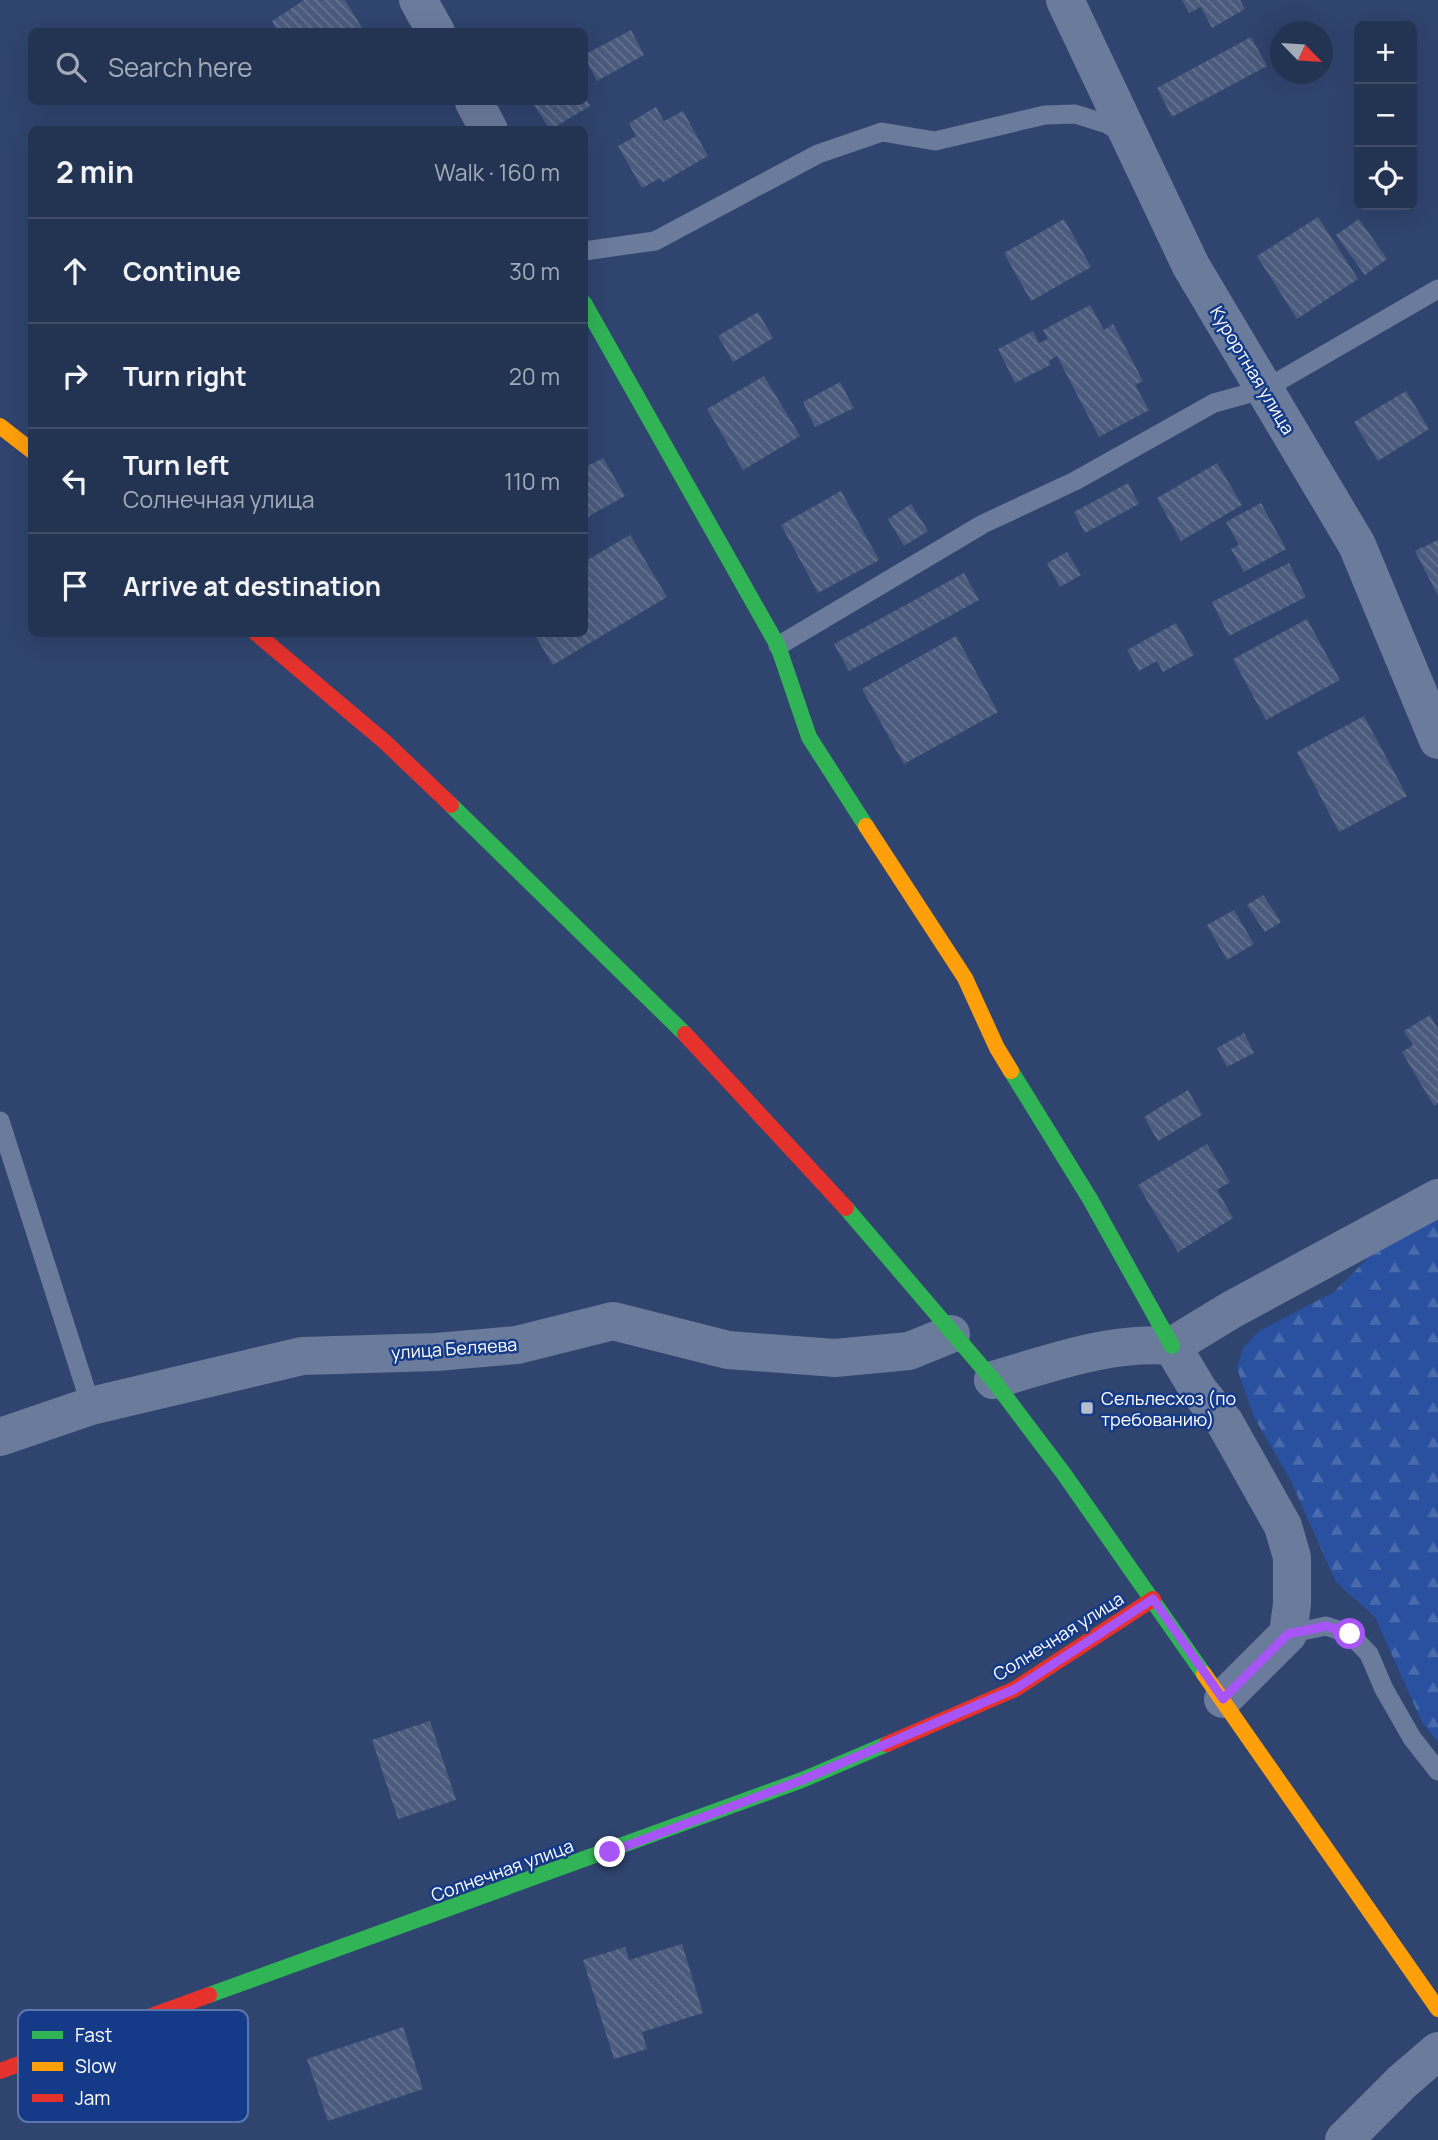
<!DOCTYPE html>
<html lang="en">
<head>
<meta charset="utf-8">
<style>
  body { margin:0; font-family:Manrope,sans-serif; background:#2b3b59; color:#f1f3f6 }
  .controls { position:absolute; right:21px; top:21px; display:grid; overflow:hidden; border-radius:10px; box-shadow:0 7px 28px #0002 }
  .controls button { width:63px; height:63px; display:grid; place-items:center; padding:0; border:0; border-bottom:2px solid #404e69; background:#233352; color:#f1f3f6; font:35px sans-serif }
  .compass { position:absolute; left:1270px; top:21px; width:63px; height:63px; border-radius:50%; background:#233352; box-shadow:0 7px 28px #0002; rotate:115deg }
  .stop { position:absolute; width:21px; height:21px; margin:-16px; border:5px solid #a855f7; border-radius:50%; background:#fff }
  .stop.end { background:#a855f7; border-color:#fff; box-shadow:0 2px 7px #0008 }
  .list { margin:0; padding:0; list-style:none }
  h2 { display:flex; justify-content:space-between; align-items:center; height:91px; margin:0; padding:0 28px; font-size:30px }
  h2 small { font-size:23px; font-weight:400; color:#a3aab8 }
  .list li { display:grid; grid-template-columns:46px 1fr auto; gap:21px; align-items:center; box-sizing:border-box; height:105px; padding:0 28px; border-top:2px solid #404e69 }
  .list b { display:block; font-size:26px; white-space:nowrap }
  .list p { margin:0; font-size:23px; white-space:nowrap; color:#a3aab8 }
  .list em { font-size:23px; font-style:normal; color:#a3aab8 }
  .icon { flex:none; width:38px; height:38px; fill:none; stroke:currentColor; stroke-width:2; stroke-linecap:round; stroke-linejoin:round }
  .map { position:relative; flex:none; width:1438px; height:2140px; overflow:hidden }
  .search { position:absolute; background:#233352; box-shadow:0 7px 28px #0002; left:28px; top:28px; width:560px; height:77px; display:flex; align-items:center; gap:18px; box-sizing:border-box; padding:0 24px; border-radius:10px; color:#a3aab8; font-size:26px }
  .panel { position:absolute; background:#233352; box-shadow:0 7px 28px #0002; left:28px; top:126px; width:560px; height:511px; border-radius:10px }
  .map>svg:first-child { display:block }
  .forest { fill:url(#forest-firs) }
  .building { fill:url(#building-back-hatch) }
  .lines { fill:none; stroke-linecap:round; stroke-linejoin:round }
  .lane { stroke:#6b7b9c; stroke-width:19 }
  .street { stroke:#6b7b9c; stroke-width:38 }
  .fast { stroke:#30b455; stroke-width:16 }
  .slow { stroke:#ff9f0a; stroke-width:16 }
  .jam { stroke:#e5322d; stroke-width:16 }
  .route { stroke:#a855f7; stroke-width:9 }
  .poi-dot { fill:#b6becc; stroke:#153b88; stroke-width:2.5 }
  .labels { text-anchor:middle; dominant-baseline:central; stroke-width:5; stroke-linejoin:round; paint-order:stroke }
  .street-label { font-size:18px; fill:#fff; stroke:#153b88 }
  .poi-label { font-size:18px; fill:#fff; stroke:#153b88; text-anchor:start }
  .key { fill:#153b88; stroke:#5b76ac; stroke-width:2 }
  .key-label { font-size:19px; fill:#fff }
</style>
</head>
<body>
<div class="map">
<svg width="1438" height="2140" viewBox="0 0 1438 2140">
  <defs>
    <pattern id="forest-firs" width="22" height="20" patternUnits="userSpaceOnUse" patternTransform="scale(1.75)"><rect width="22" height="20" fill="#29519f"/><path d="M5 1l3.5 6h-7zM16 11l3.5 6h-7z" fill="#496bad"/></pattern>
    <pattern id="building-back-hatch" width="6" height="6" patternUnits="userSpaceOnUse" patternTransform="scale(1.75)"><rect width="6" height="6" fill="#4a5b7d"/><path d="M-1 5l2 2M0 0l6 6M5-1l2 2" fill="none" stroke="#657490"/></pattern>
  </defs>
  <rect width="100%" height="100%" fill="#2f446e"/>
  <path class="forest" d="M1438,1219V1742L1422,1722L1375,1617L1336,1582L1291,1481L1254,1417L1237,1368L1243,1348L1259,1331L1334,1292L1383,1243Z"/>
  <path class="building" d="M304,0H345L362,28L357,32H278L272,21Z
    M1182,0H1240L1245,9L1212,28L1201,7L1189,13Z
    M631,30L644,55L597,81L584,55Z
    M1251,37L1267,66L1172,117L1157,88Z
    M584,96L590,106L550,130L532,102H584Z
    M656,107L664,121L683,111L708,156L663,182L660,178L642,188L618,146L636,136L629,123Z
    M1318,217L1358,279L1297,319L1257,256Z
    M1064,219L1091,267L1031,301L1004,253Z
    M1359,219L1387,259L1365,275L1336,235Z
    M1090,305L1104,330L1113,324L1143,381L1135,385L1149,410L1099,437L1057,356L1049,361L1050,365L1015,383L998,349L1033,331L1039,343L1048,339L1043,330Z
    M758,312L773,338L733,362L718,336Z
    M764,376L800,436L743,470L707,409Z
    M840,382L854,408L815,427L803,402Z
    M1406,391L1429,429L1378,461L1354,422Z
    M603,458L625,496L584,519V468Z
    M1217,463L1242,505L1181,541L1157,498Z
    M1128,483L1139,504L1085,533L1074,512Z
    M841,491L879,560L818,593L781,525Z
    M1261,503L1286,549L1244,572L1231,549L1239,545L1226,522Z
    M911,504L928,531L904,546L888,519Z
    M630,535L667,597L553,665L534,634H584V562Z
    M1438,540V596L1415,551Z
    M1067,552L1081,575L1060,587L1047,563Z
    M1289,563L1306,597L1229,636L1212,602Z
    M964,573L979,600L849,671L834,644Z
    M1307,619L1340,680L1266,720L1233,659Z
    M1176,623L1194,655L1163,672L1157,661L1139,671L1127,650Z
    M956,636L998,712L904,764L862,689Z
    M1364,716L1407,796L1339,832L1297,752Z
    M1263,895L1281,922L1265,932L1247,905Z
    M1234,910L1254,944L1227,960L1207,925Z
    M1430,1015L1438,1029V1103L1434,1106L1402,1052L1413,1045L1404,1031Z
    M1244,1033L1254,1053L1227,1067L1217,1048Z
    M1188,1090L1202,1115L1158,1141L1144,1117Z
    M1207,1144L1230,1182L1217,1190L1233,1218L1178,1252L1138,1185Z
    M430,1721L456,1800L398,1819L372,1740Z
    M682,1944L703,2013L642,2032L647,2049L614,2059L583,1960L625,1947L629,1960Z
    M403,2027L423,2089L328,2121L307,2059Z"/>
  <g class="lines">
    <path class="lane" d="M584,251L655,241L818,154L882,132L935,141L1045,115L1075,114L1107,124L1123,134
      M778,646L983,524L1075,481L1214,403L1265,389L1438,289
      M0,1121L91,1406
      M1288,1634L1326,1626L1350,1634L1369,1654L1384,1689L1412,1738L1438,1771"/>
    <path class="street" d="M418,0L436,32
      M1065,0L1191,266L1357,545L1438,740
      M474,102L489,130
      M993,1380C1052,1363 1110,1341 1172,1346
      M0,1437L91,1406L302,1356L436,1352L517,1345L613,1321L728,1350L835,1358L909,1351L951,1334
      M1223,1699L1288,1634L1292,1604V1557L1283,1526L1225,1423L1199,1391L1172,1346L1231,1310L1438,1198
      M1344,2140L1402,2082L1438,2051"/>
    <path class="fast" d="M584,303L778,646L809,737L866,826
      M451,805L685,1034
      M1011,1071L1090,1199L1172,1346
      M846,1208L993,1380L1064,1474L1204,1674
      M209,1995L802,1780L887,1744"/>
    <path class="slow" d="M0,426L32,451
      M866,826L965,978L997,1048L1011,1071
      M1204,1674L1438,2009"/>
    <path class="jam" d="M257,634L385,742L451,805
      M685,1034L846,1208
      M887,1744L1015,1689L1153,1599
      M0,2071L209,1995"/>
  </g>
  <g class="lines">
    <path class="route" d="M610,1852L802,1780L1015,1689L1153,1599L1223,1699L1288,1634L1326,1626L1350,1634"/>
  </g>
  <rect class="poi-dot" x="1080" y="1401" width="14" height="14" rx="3.5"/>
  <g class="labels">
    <g class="street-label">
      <text transform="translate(1253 370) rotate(59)">Курортная улица</text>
      <text transform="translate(454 1348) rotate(-4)">улица Беляева</text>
      <text transform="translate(1058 1636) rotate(-32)">Солнечная улица</text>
      <text transform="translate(502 1870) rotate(-20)">Солнечная улица</text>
    </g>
    <g class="poi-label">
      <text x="1101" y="1398">Сельлесхоз (по<tspan x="1101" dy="21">требованию)</tspan></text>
    </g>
  </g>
  <rect x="18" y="2010" width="230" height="112" rx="10" class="key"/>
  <rect x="32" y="2031" width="31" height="8" fill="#30b455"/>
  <rect x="32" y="2062" width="31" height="9" fill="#ff9f0a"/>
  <rect x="32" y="2094" width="31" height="8" fill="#e5322d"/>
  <g class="key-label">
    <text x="75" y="2042">Fast</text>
    <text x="75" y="2073">Slow</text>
    <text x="75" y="2105">Jam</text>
  </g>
</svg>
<div class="controls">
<button>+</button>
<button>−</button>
<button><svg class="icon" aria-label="locate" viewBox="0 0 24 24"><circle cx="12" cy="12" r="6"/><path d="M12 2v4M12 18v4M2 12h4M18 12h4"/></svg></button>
</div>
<svg class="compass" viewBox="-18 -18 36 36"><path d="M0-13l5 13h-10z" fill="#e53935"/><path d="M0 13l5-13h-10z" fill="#a3aab8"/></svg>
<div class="stop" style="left:1350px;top:1634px"></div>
<div class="stop end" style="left:610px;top:1852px"></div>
<div class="search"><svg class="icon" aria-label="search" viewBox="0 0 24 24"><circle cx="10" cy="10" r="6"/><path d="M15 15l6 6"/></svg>Search here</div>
<section class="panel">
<h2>2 min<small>Walk · 160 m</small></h2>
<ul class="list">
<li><svg class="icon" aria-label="ahead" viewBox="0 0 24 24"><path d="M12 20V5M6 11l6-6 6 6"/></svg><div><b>Continue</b></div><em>30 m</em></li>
<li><svg class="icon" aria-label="right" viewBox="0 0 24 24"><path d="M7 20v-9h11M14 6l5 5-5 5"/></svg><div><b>Turn right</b></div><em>20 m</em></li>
<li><svg class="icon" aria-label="left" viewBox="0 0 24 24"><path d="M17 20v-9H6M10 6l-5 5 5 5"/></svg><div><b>Turn left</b><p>Солнечная улица</p></div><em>110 m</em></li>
<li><svg class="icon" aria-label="arrive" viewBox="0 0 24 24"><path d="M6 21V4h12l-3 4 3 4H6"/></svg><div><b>Arrive at destination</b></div></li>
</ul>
</section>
</div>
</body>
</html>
